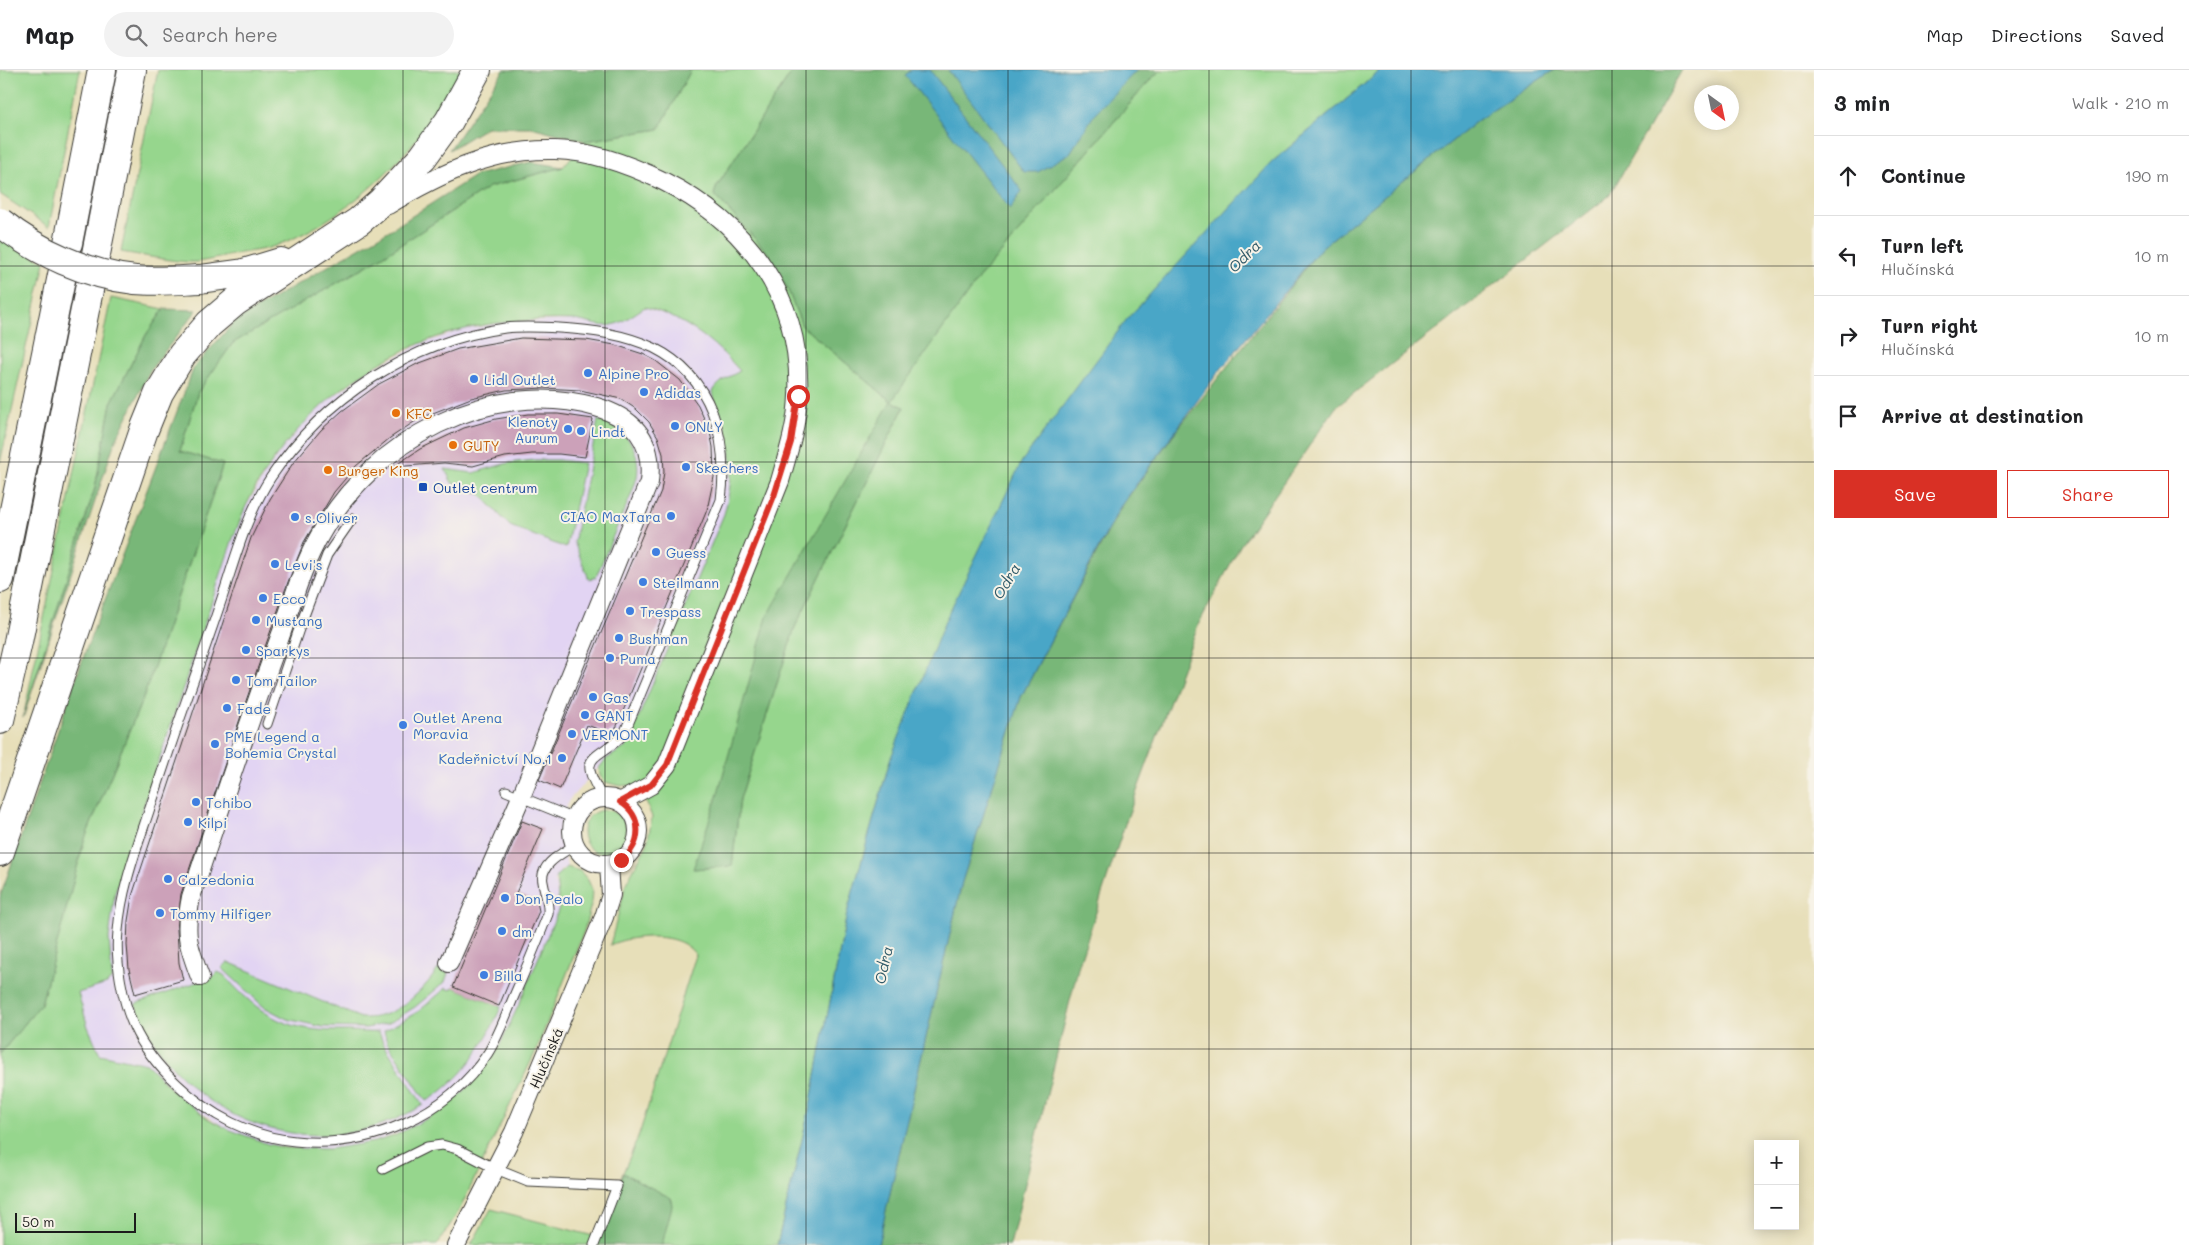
<!DOCTYPE html>
<html lang="en">
<head>
<meta charset="utf-8">
<style>
  body { margin:0; font-family:Mali,sans-serif; background:#f2f2f2; color:#202124 }
  .controls { position:absolute; right:15px; bottom:15px; display:grid; overflow:hidden; border-radius:0px; box-shadow:0 2px 12px #0003 }
  .controls button { width:45px; height:45px; display:grid; place-items:center; padding:0; border:0; border-bottom:1px solid #e0e0e0; background:#fff; color:#202124; font:25px sans-serif }
  .compass { position:absolute; left:1694px; top:15px; width:45px; height:45px; border-radius:50%; background:#fff; box-shadow:0 2px 12px #0003; rotate:147deg }
  .scale { position:absolute; left:15px; bottom:12px; width:121px; box-sizing:border-box; padding-left:5px; border:2px solid #1c1c1c; border-top:0; font-size:14px; line-height:18px; white-space:nowrap; color:#1c1c1c; -webkit-text-stroke:4px #f7f3e8; paint-order:stroke }
  .stop { position:absolute; width:15px; height:15px; margin:-11px; border:4px solid #d93025; border-radius:50%; background:#fff }
  .stop.end { background:#d93025; border-color:#fff; box-shadow:0 1px 5px #0008 }
  .list { margin:0; padding:0; list-style:none }
  h2 { display:flex; justify-content:space-between; align-items:center; height:65px; margin:0; padding:0 20px; font-size:21px }
  h2 small { font-size:16px; font-weight:400; color:#757577 }
  .list li { display:grid; grid-template-columns:32px 1fr auto; gap:15px; align-items:center; box-sizing:border-box; height:80px; padding:0 20px; border-top:1px solid #e0e0e0 }
  .list b { display:block; font-size:19px; white-space:nowrap }
  .list p { margin:0; font-size:16px; white-space:nowrap; color:#757577 }
  .list em { font-size:16px; font-style:normal; color:#757577 }
  .actions { display:flex; gap:10px; padding:15px 20px }
  .actions a { flex:1; padding:11px 0; border:1px solid #d93025; border-radius:0px; text-align:center; font-size:18px; color:#d93025 }
  .actions .main { background:#d93025; color:#fff }
  .icon { flex:none; width:28px; height:28px; fill:none; stroke:currentColor; stroke-width:2; stroke-linecap:round; stroke-linejoin:round }
  .map { position:relative; flex:none; width:1814px; height:1175px; overflow:hidden }
  header { display:flex; align-items:center; gap:30px; box-sizing:border-box; height:70px; padding:0 25px; background:#fff; border-bottom:1px solid #e0e0e0 }
  header strong { font-size:24px }
  nav { display:flex; gap:28px; margin-inline-start:auto; font-size:18px }
  .search { width:350px; height:45px; background:#f2f2f2; display:flex; align-items:center; gap:12px; box-sizing:border-box; padding:0 18px; border-radius:28px; color:#757577; font-size:19px }
  main { display:flex }
  aside { flex:1; background:#fff }
  .map>svg:first-child { display:block }
  .built { fill:#e2d4f3 }
  .green { fill:#96d68d; stroke:#597954; fill-rule:evenodd }
  .forest { fill:#78b778; stroke:#4a6a4a }
  .water { fill:#49a6c7; stroke:#326172 }
  .building { fill:#cca1b9 }
  .lines { fill:none; stroke-linecap:round; stroke-linejoin:round }
  .lane-casing { stroke:#3a3934; stroke-width:11 }
  .street-casing { stroke:#3a3934; stroke-width:20 }
  .highway-casing { stroke:#3a3934; stroke-width:30 }
  .lane { stroke:#fff; stroke-width:9 }
  .street { stroke:#fff; stroke-width:18 }
  .highway { stroke:#fff; stroke-width:28 }
  .highway-bridge-casing { stroke:#3a3934; stroke-width:30; stroke-linecap:butt }
  .highway-bridge { stroke:#fff; stroke-width:28 }
  .route { stroke:#d93025; stroke-width:6 }
  .grid { fill:none; stroke:#1c1c1c; stroke-width:1; stroke-opacity:0.55 }
  .shop-dot { fill:#3f7fe0; stroke:#f7f3e8; stroke-width:2 }
  .food-dot { fill:#e8710a; stroke:#f7f3e8; stroke-width:2 }
  .transit-dot { fill:#1a4fb4; stroke:#f7f3e8; stroke-width:2 }
  .labels { text-anchor:middle; dominant-baseline:central; stroke-width:4; stroke-linejoin:round; paint-order:stroke }
  .shop-label { font-size:14px; fill:#366cbe; stroke:#f7f3e8; text-anchor:start }
  .food-label { font-size:14px; fill:#c56008; stroke:#f7f3e8; text-anchor:start }
  .transit-label { font-size:14px; fill:#164399; stroke:#f7f3e8; text-anchor:start }
  .street-label { font-size:14px; fill:#1c1c1c; stroke:#f7f3e8 }
  .water-label { font-size:15px; font-style:italic; fill:#305a69; stroke:#f7f3e8 }
</style>
</head>
<body>
<header>
<strong>Map</strong>
<div class="search"><svg class="icon" aria-label="search" viewBox="0 0 24 24"><circle cx="10" cy="10" r="6"/><path d="M15 15l6 6"/></svg>Search here</div>
<nav><a>Map</a><a>Directions</a><a>Saved</a></nav>
</header>
<main>
<div class="map">
<svg width="1814" height="1175" viewBox="0 0 1814 1175">
  <rect width="100%" height="100%" fill="#f7f3e8"/>
  <filter id="ink" filterUnits="userSpaceOnUse"><feTurbulence type="fractalNoise" baseFrequency=".02" numOctaves="2"/><feDisplacementMap in="SourceGraphic" scale="10" xChannelSelector="R" yChannelSelector="G"/><feConvolveMatrix kernelMatrix="1 2 1 2 8 2 1 2 1" color-interpolation-filters="sRGB"/></filter>
  <filter id="wash" filterUnits="userSpaceOnUse"><feTurbulence type="fractalNoise" baseFrequency=".0096" numOctaves="4" result="noise"/><feDisplacementMap in="SourceGraphic" scale="20" xChannelSelector="R" yChannelSelector="G"/><feGaussianBlur stdDeviation="1.12" result="paint"/><feColorMatrix in="noise" values="0 0 0 0 0 0 0 0 0 0 0 0 0 0 0 0 0 1.4 0 .05"/><feComposite in="paint" operator="in"/></filter>
  <g filter="url(#wash)">
    <rect width="100%" height="100%" fill="#e7dfb9"/>
    <path class="built" d="M645,237L677,249L709,269L740,301L722,312L714,327L723,348L730,371L732,406L729,427L724,444L626,677L606,689L569,730L560,757L567,797L561,800L555,810L559,838L506,964L491,989L473,1012L459,1026L441,1040L411,1058L374,1072L350,1077L314,1080L268,1074L228,1059L189,1035L147,994L100,984L88,957L78,923L107,914L112,909L109,868L115,822L232,471L246,437L266,402L282,379L305,352L330,329L368,301L421,274L462,260L508,252L575,250L610,256Z"/>
    <path class="green" d="M0,0H80L49,157L0,124Z
      M158,0H462C425,73 353,148 275,176C265,180 252,181 241,183C227,186 211,190 197,192C179,193 141,185 121,182Z
      M691,0H793L717,116L714,124L768,183L788,220L802,256L891,331L978,209L1151,9L1161,0H1381L1272,92L890,690L847,843L810,1036L777,1175H661L672,1129L623,1103L639,1065L696,885C693,881 689,877 684,874C665,863 629,866 610,875L627,811L647,775L652,747L647,734L628,715L620,716L605,712L600,706L599,698L606,689L626,677L724,444C733,412 734,383 724,352C721,342 714,332 713,322C717,312 731,306 740,301C714,271 684,248 645,237C635,243 623,253 612,255C601,258 585,251 574,250C553,249 531,250 509,252C398,261 295,336 246,436C241,447 237,459 232,471L115,822L109,868L112,908L107,914L78,923L88,957L100,984L147,994L172,1020L207,1048L228,1059L268,1074L286,1078L329,1079L374,1072L394,1066L430,1047L459,1026L473,1012L498,979L521,930L559,838L556,806L567,797L580,801L588,810L592,819L591,835L584,861L535,983L459,1141L437,1175H0V984L41,934L84,771L145,623L223,394L180,381L198,322L233,273L380,188L489,117L563,97L585,71L659,59ZM892,331L904,337L795,557L740,729L732,796L694,799L716,730Z
      M0,167L45,192L0,393Z
      M111,228L164,239L146,265L111,333L95,418L23,648Z
      M598,350C624,356 642,380 637,407C633,423 625,439 618,454C611,472 603,490 596,507L589,509L574,472L575,468Z
      M535,390H558L584,393L566,478L510,456L480,424L468,418L452,413L445,399L473,403L508,393Z
      M583 762a22 22 0 1 1 44 0a22 22 0 1 1-44 0Z
      M228,892L361,948C393,950 421,924 438,899L448,903L445,912L415,937L389,953L366,958L323,957L287,949L264,937L222,898Z
      M218,902L224,905C263,949 289,962 348,961C359,961 368,963 379,962L383,973L423,1035C313,1102 181,1052 135,934L214,906Z
      M453,917L501,937C487,970 468,1001 439,1023C435,1026 430,1030 426,1031L387,972L384,961L419,941L446,918L451,920Z
      M491,1139L597,1167L594,1175H471Z"/>
    <path class="forest" d="M504,0H691L659,59L585,71L531,57H487L449,80Z
      M793,0H1161L1151,9L978,209L892,331L904,337L795,557L740,729L732,796L693,799L716,730L767,547L891,331L802,256L788,220L768,183L714,124L717,116Z
      M1554,0H1682L1609,126L1336,337L1240,476L1198,555L1125,754L1079,894L1010,1175H878L962,812L1021,627L1121,437L1176,361L1321,178L1478,50Z
      M531,92L563,97L489,117L380,188L233,273L198,322L180,381L223,394L145,623L84,771L41,934L0,984V827L87,577L194,297L236,250L395,157L476,105Z
      M164,239L197,240L151,299L114,374L23,648L95,418L111,333L146,265Z
      M623,1103L671,1128L672,1136L662,1175H595Z"/>
    <path class="water" d="M912,0H930L1022,121L1010,139L905,5Z
      M948,0H1137L1096,42L1070,83L1038,102H1024Z
      M1381,0H1554L1478,50L1321,178L1217,304L1120,437L1021,627L962,812L878,1175H777L810,1036L847,843L890,690L945,551L1022,391L1127,249L1272,92Z"/>
    <g id="blocks">
      <path class="building" d="M521,268L586,270L615,275L643,284L656,291L680,310L698,335L710,362L713,377L714,407L707,440L616,658L608,663L587,655L560,719L539,710L661,421L664,402L663,384L658,367L649,352L636,339L621,329L580,320L544,318L506,320L471,328L420,348L390,368L356,396L334,422L304,472L288,512L247,628L181,824L177,859L179,893L183,910L135,924L129,899L127,875L128,851L132,826L251,468L270,429L293,393L321,360L342,341L379,314L417,294L458,279Z
        M528,344H558L593,349L585,387L559,384H532L505,387L473,396L444,393L393,397L420,379L464,358L496,349Z
        M522,751L543,759L516,823L537,832L539,841L499,936L453,917Z"/>
    </g>
  </g>
  <g filter="url(#ink)">
    <use href="#blocks" fill-opacity="0" stroke="#3a3934" stroke-width="1"/>
    <g class="lines">
      <g class="lane-casing">
        <path id="lane" d="M267,654L299,559L327,485L352,449
          M506,721L575,749
          M575,775C563,783 539,794 543,812C545,824 549,832 548,844C537,872 526,899 514,926C506,945 499,965 488,983C447,1046 368,1079 295,1071C251,1067 209,1045 177,1014C160,998 144,979 134,957C122,930 115,891 118,861C121,820 136,780 149,741C162,702 175,662 189,623C201,589 213,556 224,522C237,482 248,442 271,407C324,328 411,271 505,258C523,256 542,257 559,258C592,260 624,264 654,278C712,307 729,369 721,430L624,664C596,692 575,683 603,728
          M383,1099L427,1077L442,1075L457,1079L496,1099L528,1112L617,1116L594,1175"/>
      </g>
      <g class="street-casing">
        <path id="street" d="M388,135C439,104 493,78 555,80C593,81 630,95 663,111C747,153 803,229 798,326C797,355 788,383 780,411L667,695L651,715L620,732
          M572 761a33 33 0 1 1 66 0a33 33 0 1 1-66 0Z
          M200,907C187,873 184,863 191,827C220,740 248,653 280,567C292,534 302,496 320,465C373,370 489,307 596,337C634,348 654,371 649,412L521,727L449,893
          M456,1175L514,1062L604,847L611,825L609,794"/>
      </g>
      <g class="highway-casing">
        <path id="highway" d="M68,173L102,0
          M96,184L132,0
          M200,209L244,203L281,192
          M0,509L63,200
          M0,650L18,572L91,210
          M0,782L144,360L159,323L182,285L209,254L235,232L359,151L380,133L423,87L449,51L477,0"/>
      </g>
      <use href="#lane" class="lane"/>
      <use href="#street" class="street"/>
      <use href="#highway" class="highway"/>
      <g class="highway-bridge-casing">
        <path id="highway-bridge" d="M0,152C37,182 88,205 135,210C157,212 179,210 200,209"/>
      </g>
      <use href="#highway-bridge" class="highway-bridge"/>
    </g>
  </g>
  <g class="lines" filter="url(#ink)">
    <path class="route" d="M621,790C643,775 643,745 620,732L651,715L667,695L774,426L791,372L798,326"/>
  </g>
  <path class="grid" d="M202,0V1175M403,0V1175M605,0V1175M806,0V1175M1008,0V1175M1209,0V1175M1411,0V1175M1612,0V1175M0,196H1814M0,392H1814M0,588H1814M0,783H1814M0,979H1814"/>
  <g class="shop-dot">
    <circle cx="588" cy="303" r="5"/>
    <circle cx="474" cy="309" r="5"/>
    <circle cx="644" cy="322" r="5"/>
    <circle cx="675" cy="356" r="5"/>
    <circle cx="568" cy="359" r="5"/>
    <circle cx="581" cy="361" r="5"/>
    <circle cx="686" cy="397" r="5"/>
    <circle cx="671" cy="446" r="5"/>
    <circle cx="295" cy="447" r="5"/>
    <circle cx="656" cy="482" r="5"/>
    <circle cx="275" cy="494" r="5"/>
    <circle cx="643" cy="512" r="5"/>
    <circle cx="263" cy="528" r="5"/>
    <circle cx="630" cy="541" r="5"/>
    <circle cx="256" cy="550" r="5"/>
    <circle cx="619" cy="568" r="5"/>
    <circle cx="246" cy="580" r="5"/>
    <circle cx="610" cy="588" r="5"/>
    <circle cx="236" cy="610" r="5"/>
    <circle cx="593" cy="627" r="5"/>
    <circle cx="227" cy="638" r="5"/>
    <circle cx="585" cy="645" r="5"/>
    <circle cx="403" cy="655" r="5"/>
    <circle cx="572" cy="664" r="5"/>
    <circle cx="215" cy="674" r="5"/>
    <circle cx="562" cy="688" r="5"/>
    <circle cx="196" cy="732" r="5"/>
    <circle cx="188" cy="752" r="5"/>
    <circle cx="168" cy="809" r="5"/>
    <circle cx="505" cy="828" r="5"/>
    <circle cx="160" cy="843" r="5"/>
    <circle cx="502" cy="861" r="5"/>
    <circle cx="484" cy="905" r="5"/>
  </g>
  <g class="food-dot">
    <circle cx="396" cy="343" r="5"/>
    <circle cx="453" cy="375" r="5"/>
    <circle cx="328" cy="400" r="5"/>
  </g>
  <rect class="transit-dot" x="418" y="412" width="10" height="10" rx="2.5"/>
  <g class="labels">
    <g class="shop-label">
      <text x="598" y="303">Alpine Pro</text>
      <text x="484" y="309">Lidl Outlet</text>
      <text x="654" y="322">Adidas</text>
      <text x="558" y="351" text-anchor="end">Klenoty<tspan x="558" dy="16">Aurum</tspan></text>
      <text x="685" y="356">ONLY</text>
      <text x="591" y="361">Lindt</text>
      <text x="696" y="397">Skechers</text>
      <text x="661" y="446" text-anchor="end">CIAO MaxTara</text>
      <text x="305" y="447">s.Oliver</text>
      <text x="666" y="482">Guess</text>
      <text x="285" y="494">Levi's</text>
      <text x="653" y="512">Steilmann</text>
      <text x="273" y="528">Ecco</text>
      <text x="640" y="541">Trespass</text>
      <text x="266" y="550">Mustang</text>
      <text x="629" y="568">Bushman</text>
      <text x="256" y="580">Sparkys</text>
      <text x="620" y="588">Puma</text>
      <text x="246" y="610">Tom Tailor</text>
      <text x="603" y="627">Gas</text>
      <text x="237" y="638">Fade</text>
      <text x="595" y="645">GANT</text>
      <text x="413" y="647">Outlet Arena<tspan x="413" dy="16">Moravia</tspan></text>
      <text x="582" y="664">VERMONT</text>
      <text x="225" y="666">PME Legend a<tspan x="225" dy="16">Bohemia Crystal</tspan></text>
      <text x="552" y="688" text-anchor="end">Kadeřnictví No.1</text>
      <text x="206" y="732">Tchibo</text>
      <text x="198" y="752">Kilpi</text>
      <text x="178" y="809">Calzedonia</text>
      <text x="515" y="828">Don Pealo</text>
      <text x="170" y="843">Tommy Hilfiger</text>
      <text x="512" y="861">dm</text>
      <text x="494" y="905">Billa</text>
    </g>
    <g class="food-label">
      <text x="406" y="343">KFC</text>
      <text x="463" y="375">GUTY</text>
      <text x="338" y="400">Burger King</text>
    </g>
    <g class="transit-label">
      <text x="433" y="417">Outlet centrum</text>
    </g>
    <g class="street-label">
      <text transform="translate(546 988) rotate(-67)">Hlučínská</text>
    </g>
    <g class="water-label">
      <text transform="translate(1244 186) rotate(-45)">Odra</text>
      <text transform="translate(1006 511) rotate(-59)">Odra</text>
      <text transform="translate(883 895) rotate(-78)">Odra</text>
    </g>
  </g>
</svg>
<div class="controls">
<button>+</button>
<button>−</button>
</div>
<svg class="compass" viewBox="-18 -18 36 36"><path d="M0-13l5 13h-10z" fill="#e53935"/><path d="M0 13l5-13h-10z" fill="#757577"/></svg>
<div class="scale">50 m</div>
<div class="stop" style="left:798px;top:326px"></div>
<div class="stop end" style="left:621px;top:790px"></div>
</div>
<aside>
<h2>3 min<small>Walk · 210 m</small></h2>
<ul class="list">
<li><svg class="icon" aria-label="ahead" viewBox="0 0 24 24"><path d="M12 20V5M6 11l6-6 6 6"/></svg><div><b>Continue</b></div><em>190 m</em></li>
<li><svg class="icon" aria-label="left" viewBox="0 0 24 24"><path d="M17 20v-9H6M10 6l-5 5 5 5"/></svg><div><b>Turn left</b><p>Hlučínská</p></div><em>10 m</em></li>
<li><svg class="icon" aria-label="right" viewBox="0 0 24 24"><path d="M7 20v-9h11M14 6l5 5-5 5"/></svg><div><b>Turn right</b><p>Hlučínská</p></div><em>10 m</em></li>
<li><svg class="icon" aria-label="arrive" viewBox="0 0 24 24"><path d="M6 21V4h12l-3 4 3 4H6"/></svg><div><b>Arrive at destination</b></div></li>
</ul>
<div class="actions"><a class="main">Save</a><a>Share</a></div>
</aside>
</main>
</body>
</html>
